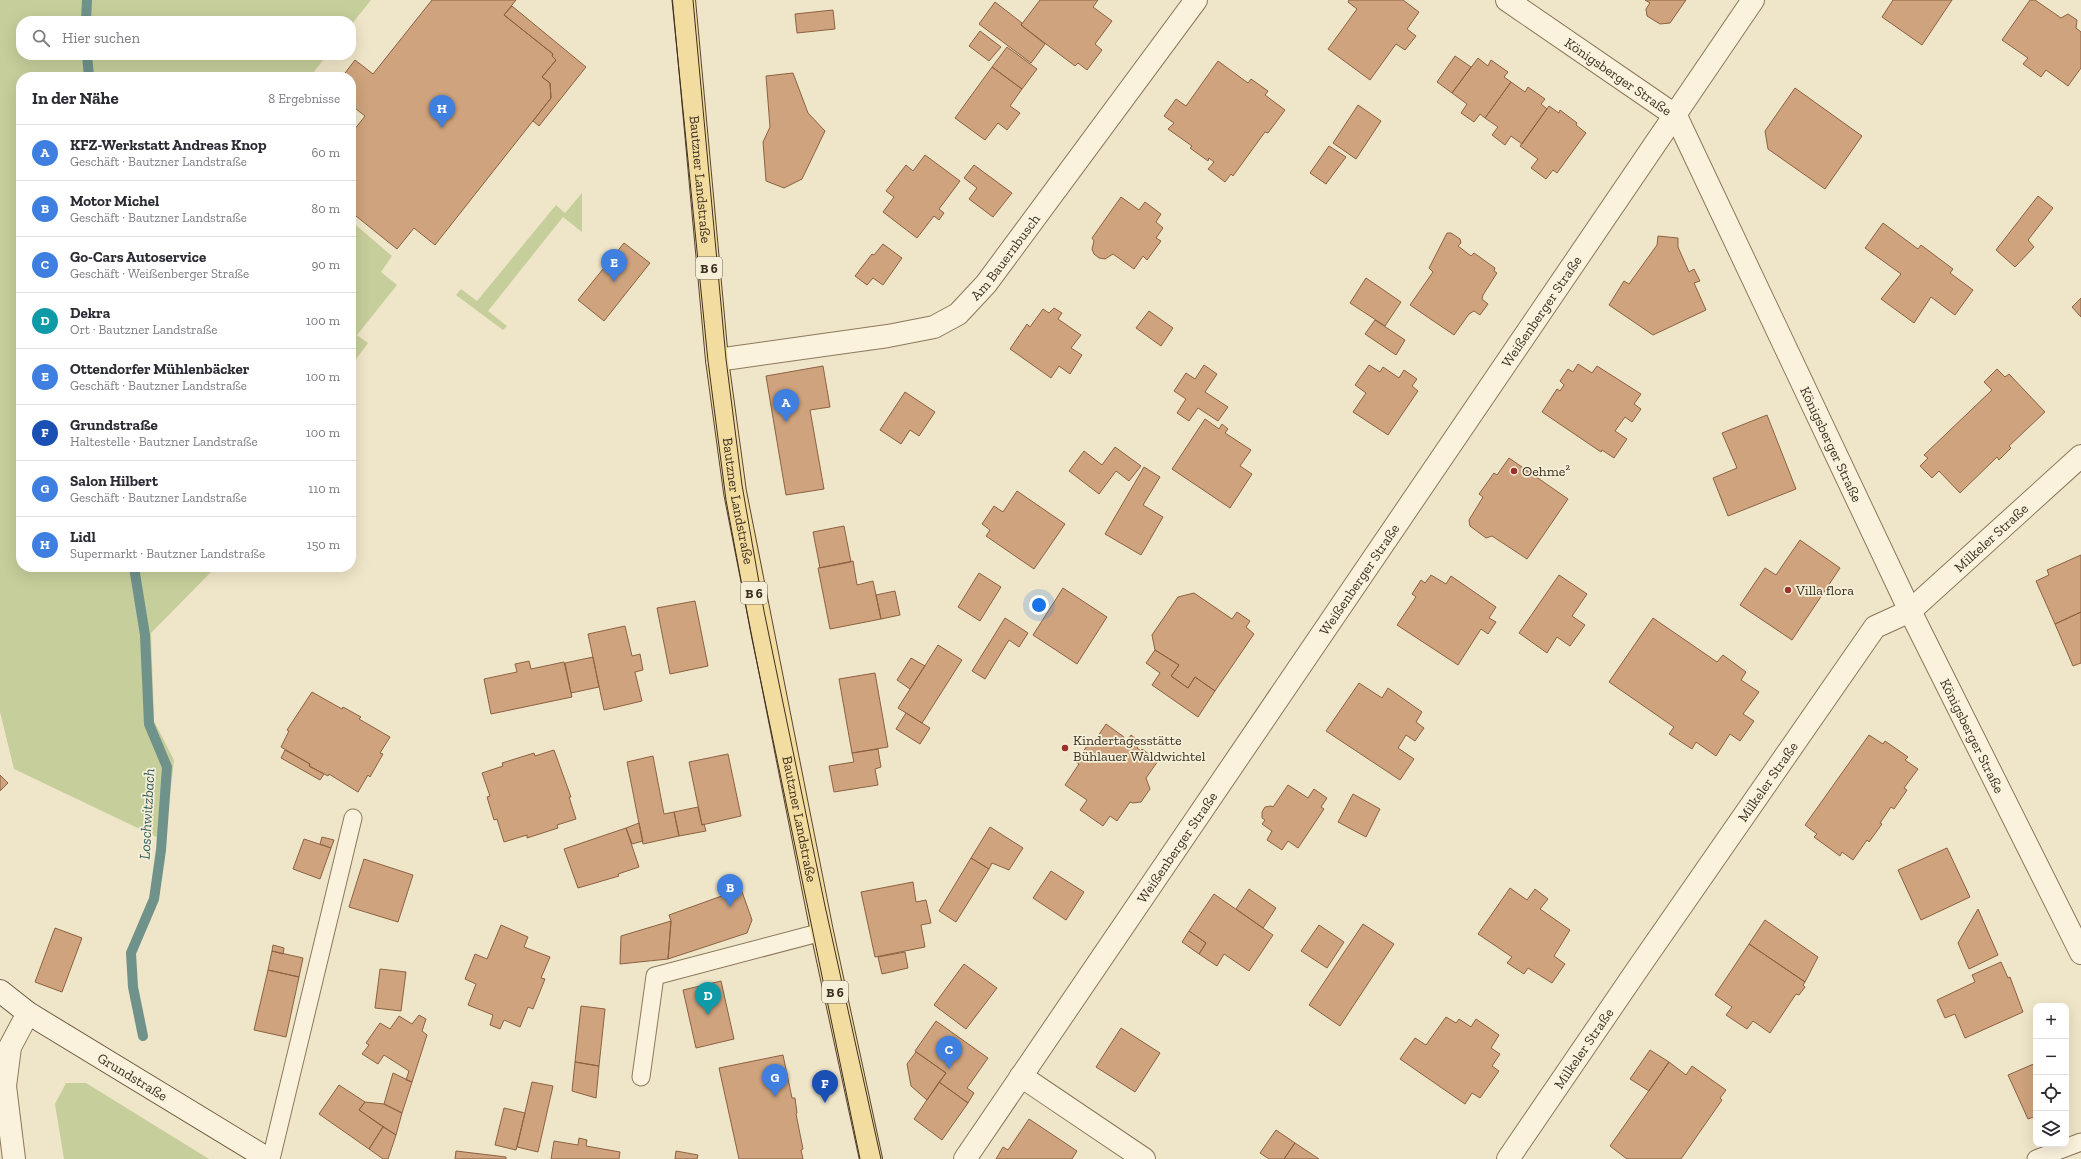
<!DOCTYPE html>
<html lang="de">
<head>
<meta charset="utf-8">
<style>
  body { margin:0; font-family:"Zilla Slab",serif; background:#f2f2f3; color:#2b2b33 }
  .controls { position:absolute; right:12px; bottom:12px; display:grid; overflow:hidden; border-radius:8px; box-shadow:0 4px 16px #0002 }
  .controls button { width:36px; height:36px; display:grid; place-items:center; padding:0; border:0; border-bottom:1px solid #e1e1e2; background:#fff; color:#2b2b33; font:20px sans-serif }
  .you { position:absolute; left:1039px; top:605px; width:14px; height:14px; margin:-10px; border:3px solid #fff; border-radius:50%; background:#1a73e8; box-shadow:0 0 0 6px #1a73e833 }
  .badge { display:grid; place-items:center; width:26px; height:26px; border-radius:50%; background:#db2777; color:#fff; font-size:13px; font-weight:700 }
  .pin { position:absolute; translate:-50% -33px; filter:drop-shadow(0 1px 2px #0008) }
  .pin::after { content:''; position:absolute; top:21px; width:14px; height:12px; background:inherit; clip-path:polygon(0 0,100% 0,50% 100%) }
  .list { margin:0; padding:0; list-style:none }
  h2 { display:flex; justify-content:space-between; align-items:center; height:52px; margin:0; padding:0 16px; font-size:17px }
  h2 small { font-size:13px; font-weight:400; color:#7c7c81 }
  .list li { display:grid; grid-template-columns:26px 1fr auto; gap:12px; align-items:center; box-sizing:border-box; height:56px; padding:0 16px; border-top:1px solid #e1e1e2 }
  .list b { display:block; font-size:15px; white-space:nowrap }
  .list p { margin:0; font-size:13px; white-space:nowrap; color:#7c7c81 }
  .list em { font-size:13px; font-style:normal; color:#7c7c81 }
  .icon { flex:none; width:22px; height:22px; fill:none; stroke:currentColor; stroke-width:2; stroke-linecap:round; stroke-linejoin:round }
  .map { position:relative; flex:none; width:2081px; height:1159px; overflow:hidden }
  .search { position:absolute; background:#fff; box-shadow:0 4px 16px #0002; left:16px; top:16px; width:340px; height:44px; display:flex; align-items:center; gap:10px; box-sizing:border-box; padding:0 14px; border-radius:16px; color:#7c7c81; font-size:15px }
  .panel { position:absolute; background:#fff; box-shadow:0 4px 16px #0002; left:16px; top:72px; width:340px; height:500px; border-radius:16px }
  .map>svg:first-child { display:block }
  .green { fill:#c6ce9b }
  .lines { fill:none; stroke-linecap:round; stroke-linejoin:round }
  .stream { stroke:#6f928b; stroke-width:10 }
  .building { fill:#cea37d; stroke:#8c6242 }
  .service-casing { stroke:#8c785c; stroke-width:19 }
  .minor-casing { stroke:#8c785c; stroke-width:24 }
  .secondary-casing { stroke:#6e593f; stroke-width:24 }
  .primary-casing { stroke:#5a4630; stroke-width:24 }
  .service { stroke:#faf2dc; stroke-width:17 }
  .minor { stroke:#faf2dc; stroke-width:22 }
  .secondary { stroke:#faf2dc; stroke-width:22 }
  .primary { stroke:#f2dca0; stroke-width:22 }
  .tram { stroke:#3c2f20; stroke-width:1 }
  .poi-dot { fill:#9c302b; stroke:#f6efd8; stroke-width:1.5 }
  .labels { text-anchor:middle; dominant-baseline:central; stroke-width:3.5; stroke-linejoin:round; paint-order:stroke }
  .shield { fill:#f6efd8; stroke:#746957; stroke-width:1 }
  .shield-label { font-size:13px; font-weight:bold; fill:#3c2f20 }
  .street-label { font-size:14px; fill:#3c2f20; stroke:#f6efd8 }
  .poi-label { font-size:14px; fill:#3c2f20; stroke:#f6efd8; text-anchor:start }
  .water-label { font-size:15px; font-style:italic; fill:#2f5c5b; stroke:#f6efd8 }
</style>
</head>
<body>
<div class="map">
<svg width="2081" height="1159" viewBox="0 0 2081 1159">
  <rect width="100%" height="100%" fill="#efe5c8"/>
  <path class="green" d="M0,0H371L351,25V21H21V55H327L310,77H21V567H216L151,633L154,721L174,760L165,841L14,769L0,712Z
    M582,193V232L563,217L488,311L507,326L503,330L456,295L461,289L477,301L556,205L565,213Z
    M351,221L392,256L381,272L397,285L357,335L368,343L351,366Z
    M66,1083H86L209,1159H64L55,1104Z"/>
  <g class="lines">
    <path class="stream" d="M86,21L87,0
      M87,55L89,77
      M134,567L145,635L149,724L167,767L161,850L154,899L131,953L133,987L143,1036"/>
  </g>
  <path class="building" d="M432,0H516L504,15L553,54L552,56L556,60L542,77L550,83L551,98L435,245L414,228L397,249L351,212V134L365,116L351,105V77H342L355,60L373,74Z
    M1040,0H1098L1093,7L1112,21L1095,44L1102,50L1087,70L1078,63L1075,66L1021,25Z
    M1349,0H1403L1419,12L1407,29L1416,36L1405,50L1396,44L1370,80L1328,49L1357,9L1348,2Z
    M1645,0H1686L1670,23L1660,24L1647,16L1646,9L1650,3Z
    M1893,0H1952L1922,45L1882,17Z
    M2030,0H2035L2061,18L2068,14L2077,20L2076,28L2081,32V68L2068,86L2046,70L2041,77L2023,64L2028,58L2002,40Z
    M995,2L1022,23L1021,25L1045,44L1031,63L979,24Z
    M512,6L586,67L539,126L533,121L551,98L550,83L542,77L556,60L552,56L553,54L504,15Z
    M833,10L835,29L797,33L795,14Z
    M980,31L1001,47L989,61L969,46Z
    M1007,47L1037,69L1022,89L992,67Z
    M1455,56L1471,67L1452,93L1437,82Z
    M1478,58L1488,66L1491,60L1508,72L1504,77L1511,82L1485,118L1480,114L1474,122L1461,113L1467,104L1452,93Z
    M1218,61L1248,83L1251,79L1268,91L1265,95L1285,110L1268,133L1265,132L1233,176L1231,174L1225,182L1208,169L1214,162L1209,158L1208,161L1190,148L1192,146L1168,129L1174,123L1164,116L1176,99L1186,106Z
    M992,67L1022,89L1010,106L1020,113L1007,130L998,123L985,140L955,118Z
    M793,73L808,113L825,131L802,179L784,188L766,181L763,142L770,127L766,76Z
    M1511,82L1525,92L1528,87L1545,99L1541,104L1547,109L1522,144L1511,136L1505,145L1492,135L1498,127L1485,118Z
    M1795,88L1862,136L1825,189L1768,149L1765,131Z
    M1358,105L1381,121L1356,159L1333,143Z
    M1549,106L1559,113L1560,110L1577,123L1576,125L1586,133L1557,173L1553,170L1546,179L1531,168L1538,159L1520,146Z
    M1329,146L1346,157L1326,184L1310,173Z
    M925,155L960,181L939,209L944,213L939,220L934,216L917,238L883,212L894,197L886,191L906,165L913,171Z
    M974,165L1012,193L993,217L969,199L977,188L964,178Z
    M2038,196L2053,208L2028,240L2034,247L2015,267L1996,250Z
    M1121,197L1139,210L1145,202L1161,214L1156,222L1163,228L1156,238L1161,241L1147,260L1143,256L1134,269L1113,254L1105,259L1099,258L1094,254L1092,249L1094,241L1092,238Z
    M1883,223L1918,249L1921,245L1953,269L1950,273L1973,290L1955,315L1931,297L1914,323L1881,299L1901,274L1865,248Z
    M1447,233H1451L1460,239L1461,243L1458,246L1471,256L1474,253L1495,268L1494,271L1497,273L1483,295L1482,299L1488,304L1480,315L1474,311L1469,314L1454,335L1410,305L1433,272L1429,268Z
    M1658,236L1678,238V247L1689,272L1694,269L1700,281L1694,283L1706,310L1653,335L1609,305L1624,281L1629,284L1657,245Z
    M624,243L650,263L604,321L578,300Z
    M883,244L902,258L883,285L873,278L867,285L855,276L872,254L874,255Z
    M1366,278L1401,302L1385,326L1350,303Z
    M2081,298V317L2072,307Z
    M1054,308L1062,313L1058,319L1081,335L1071,348L1082,355L1070,374L1059,366L1051,378L1010,349L1027,324L1030,327L1043,309L1049,313Z
    M1149,311L1173,328L1161,346L1136,328Z
    M1375,320L1405,340L1396,355L1365,334Z
    M1578,364L1592,373L1597,366L1641,394L1634,404L1641,409L1632,422L1625,417L1615,431L1627,439L1614,458L1602,450L1601,452L1542,412L1557,389L1560,391L1564,385L1560,381L1568,369L1573,372Z
    M1204,365L1217,374L1205,392L1228,407L1218,421L1198,408L1189,421L1177,413L1186,399L1174,391L1186,373L1195,379Z
    M1369,365L1380,372L1383,367L1399,378L1404,370L1417,379L1412,386L1418,391L1388,435L1353,412L1366,393L1355,385Z
    M823,366L830,407L810,410L824,489L786,495L766,376Z
    M1997,369L2005,377L2009,374L2045,412L2009,446L2011,448L1999,460L1997,457L1960,493L1939,471L1932,478L1920,466L1928,458L1924,455L1992,390L1984,382Z
    M905,392L935,412L919,436L910,430L901,444L880,430Z
    M1767,415L1796,489L1728,516L1713,478L1737,468L1722,433Z
    M1205,419L1219,429L1222,424L1228,429L1225,433L1251,450L1240,466L1252,474L1230,508L1172,469Z
    M1115,447L1141,466L1129,481L1116,471L1099,494L1069,471L1084,451L1102,465Z
    M1509,458L1568,499L1527,559L1492,536L1486,538L1470,526L1469,520L1483,497L1479,494L1494,473L1497,475Z
    M1144,467L1160,477L1143,505L1163,517L1141,555L1105,534Z
    M1017,491L1065,524L1034,569L986,536L990,530L982,524L994,506L1003,512Z
    M844,526L851,562L820,568L813,532Z
    M1800,540L1840,568L1792,640L1740,605L1765,568L1776,575Z
    M2081,555V612L2055,624L2036,581L2049,575L2047,570Z
    M853,561L857,585L873,581L881,619L830,629L818,568Z
    M979,573L1001,587L980,621L958,607Z
    M1431,575L1446,584L1451,576L1496,607L1489,618L1496,622L1488,634L1481,629L1458,665L1397,625L1416,597L1412,594L1421,580L1425,583Z
    M1559,575L1587,594L1572,616L1585,625L1570,646L1557,637L1547,653L1519,633Z
    M1063,588L1107,617L1077,664L1033,635Z
    M895,591L900,615L881,619L876,595Z
    M1194,593L1232,619L1237,612L1250,621L1246,627L1254,634L1215,691L1195,677L1188,688L1171,676L1179,665L1155,650L1152,635L1178,597Z
    M695,601L708,666L670,674L657,608Z
    M2081,612V663L2073,666L2055,624Z
    M1005,618L1028,633L1019,647L1009,640L985,679L972,671Z
    M1653,618L1717,662L1723,655L1746,672L1741,680L1759,692L1743,714L1754,721L1740,741L1730,734L1716,756L1696,742L1692,749L1669,734L1674,727L1609,682Z
    M625,626L632,656L640,654L643,670L635,672L642,701L604,710L588,634Z
    M938,645L962,660L922,723L898,708Z
    M1155,650L1179,665L1171,676L1188,688L1195,677L1215,691L1198,717L1152,685L1160,673L1146,663Z
    M593,657L599,687L571,693L565,663Z
    M911,658L925,666L910,689L897,680Z
    M529,661L531,669L564,662L572,697L491,714L484,679L517,672L515,664Z
    M875,673L888,747L852,753L839,679Z
    M1359,683L1382,698L1388,688L1422,712L1416,722L1424,728L1415,741L1406,735L1398,748L1414,759L1400,780L1326,731Z
    M312,692L342,709L343,707L361,717L359,719L390,737L380,753L383,754L370,777L368,775L358,792L329,774L328,776L309,766L310,764L281,747L289,731L287,730Z
    M906,713L930,728L920,744L896,729Z
    M1106,724L1124,737L1123,739L1127,741L1131,735L1140,742L1137,748L1141,751L1142,749L1158,761L1146,778L1150,789L1141,802L1133,803L1130,802L1117,821L1110,816L1103,826L1080,810L1087,800L1065,785L1079,764L1076,762L1089,743L1092,745Z
    M1869,735L1883,744L1885,741L1908,757L1905,760L1918,769L1904,788L1907,790L1894,809L1891,807L1880,823L1882,824L1869,842L1867,840L1853,860L1842,852L1840,856L1814,837L1817,834L1805,825Z
    M878,749L881,767L875,769L878,785L834,792L829,766L854,762L852,753Z
    M285,750L310,764L309,766L324,774L320,780L281,758Z
    M554,750L571,797H569L576,819L557,825L558,828L527,838V835L504,842L497,819L494,820L487,797L490,796L482,773L503,766L502,763L534,753L535,756Z
    M728,754L741,816L702,825L689,762Z
    M653,756L664,814L674,812L679,836L643,844L627,762Z
    M0,775L8,783L0,791Z
    M1288,785L1308,798L1314,789L1327,798L1321,807L1324,809L1298,848L1288,841L1282,850L1267,840L1272,831L1262,824L1265,820L1262,818V812L1265,807L1271,806L1273,807Z
    M1353,794L1380,809L1366,837L1338,822Z
    M698,807L702,825L704,824L706,831L679,836L674,812Z
    M639,823L643,841L632,844L626,828Z
    M990,827L1023,848L1009,870L992,863L989,869L971,858Z
    M626,828L639,867L618,874L619,876L578,888L564,849Z
    M322,837L334,840L331,848L320,844Z
    M304,839L331,848L320,879L293,869Z
    M1947,848L1970,897L1921,920L1898,870Z
    M971,858L989,869L956,922L939,911Z
    M364,859L413,875L398,922L349,907Z
    M1051,871L1084,892L1066,920L1033,898Z
    M913,882L916,902L926,900L931,923L921,925L925,947L875,957L861,892Z
    M1510,888L1527,900L1535,889L1548,899L1540,909L1570,930L1554,956L1565,964L1552,983L1528,968L1524,974L1507,963L1512,957L1478,934Z
    M741,889L752,920L747,933L668,959L671,921L669,915Z
    M1249,889L1276,908L1263,928L1236,909Z
    M1214,894L1273,935L1249,971L1224,954L1217,966L1199,954L1206,943L1189,931Z
    M1978,909L1998,955L1969,969L1958,943Z
    M1765,920L1818,957L1805,982L1749,944Z
    M671,921L668,959L620,964L621,936Z
    M1363,924L1394,944L1340,1026L1309,1005Z
    M501,925L528,937L524,947L550,957L541,978L545,979L533,1009L528,1007L520,1027L504,1020L500,1029L490,1025L493,1015L468,1005L476,984L465,979L475,954L487,959Z
    M1319,925L1344,942L1327,968L1301,951Z
    M55,928L82,938L62,992L35,982Z
    M1189,931L1206,943L1199,954L1182,942Z
    M1749,944L1805,982L1803,985L1805,987L1799,995L1796,994L1770,1033L1753,1021L1747,1029L1726,1015L1732,1007L1715,995Z
    M273,945L284,948L283,954L272,951Z
    M272,951L303,958L299,977L268,970Z
    M905,952L908,968L882,974L878,957Z
    M2001,962L2008,978L2010,977L2023,1012L1965,1038L1955,1014L1945,1018L1937,1000L1975,982L1972,975Z
    M964,964L997,988L966,1029L934,1005Z
    M380,969L406,972L401,1011L375,1008Z
    M268,970L299,977L286,1037L254,1030Z
    M721,981L734,1039L696,1048L683,990Z
    M581,1006L605,1009L599,1066L575,1062Z
    M419,1015L426,1019L422,1031L427,1035L412,1082L406,1080L409,1071L384,1055L378,1064L362,1054L369,1045L366,1043L380,1023L390,1029L399,1016L412,1024Z
    M1446,1017L1456,1023L1459,1019L1471,1027L1476,1019L1499,1035L1491,1048L1500,1054L1492,1066L1499,1071L1480,1098L1472,1093L1465,1104L1400,1059L1415,1038L1426,1045Z
    M936,1021L988,1058L967,1088L974,1093L968,1103L939,1082L946,1073L915,1051Z
    M1121,1028L1160,1053L1135,1092L1096,1067Z
    M1650,1050L1669,1062L1649,1091L1630,1079Z
    M916,1052L946,1073L927,1100L911,1086L907,1064Z
    M783,1055L792,1098H795L797,1113L796,1114L803,1149L801,1150L803,1159H739L719,1068Z
    M575,1062L599,1066L596,1098L572,1091Z
    M1669,1062L1686,1075L1692,1066L1726,1090L1720,1098L1722,1100L1681,1159H1627L1610,1146Z
    M2036,1063V1116L2028,1119L2008,1075Z
    M393,1073L412,1082L402,1113L384,1104Z
    M532,1082L553,1086L538,1152L517,1147Z
    M939,1082L968,1103L942,1140L914,1119Z
    M339,1085L365,1102L359,1110L383,1127L369,1149L319,1114Z
    M365,1102L384,1104L402,1113L396,1135L359,1110Z
    M504,1108L525,1113L516,1150L495,1145Z
    M1029,1119L1077,1151L1072,1159H996L1003,1147L1008,1150Z
    M383,1127L396,1135L388,1159H383L369,1149Z
    M1276,1130L1295,1143L1284,1159H1269L1260,1153Z
    M579,1138L587,1140L586,1146L620,1152L619,1159H551L554,1141L578,1145Z
    M1295,1143L1319,1159H1284Z
    M456,1151L506,1157V1159H455Z
    M676,1151L698,1155L697,1159H675Z"/>
  <g class="lines">
    <g class="service-casing">
      <path id="service" d="M641,1077L655,976L822,932
        M271,1159L353,818
        M2036,1159L2081,1142"/>
    </g>
    <g class="minor-casing">
      <g id="minor">
        <path id="s1" d="M1507,0L1676,116L1910,611L2081,953"/>
        <path id="s2" d="M717,360L888,336L934,327L958,314L986,284L1196,0"/>
        <path d="M1021,1076L1144,1159"/>
        <path d="M14,1159L5,1086L10,1047L28,1013"/>
        <path id="s3" d="M965,1159L1753,0"/>
        <path id="s4" d="M1508,1159L1639,967L1875,627L1910,611L2081,456"/>
      </g>
    </g>
    <g class="secondary-casing">
      <g id="secondary">
        <path id="s5" d="M0,991L28,1013L268,1159"/>
      </g>
    </g>
    <g class="primary-casing">
      <g id="primary">
        <path id="s6" d="M684,0L717,360L735,492L822,932L871,1159"/>
      </g>
    </g>
    <use href="#service" class="service"/>
    <use href="#minor" class="minor"/>
    <use href="#secondary" class="secondary"/>
    <use href="#primary" class="primary"/>
    <path class="tram" d="M672,0L708,361L726,500L751,634L860,1159
      M693,0L726,359L742,485L764,611L825,906L881,1159"/>
  </g>
  <g class="poi-dot">
    <circle cx="1514" cy="471" r="4"/>
    <circle cx="1788" cy="590" r="4"/>
    <circle cx="1065" cy="748" r="4"/>
  </g>
  <g class="labels">
    <g class="shield">
      <rect x="696" y="257" width="26" height="22" rx="3"/>
      <rect x="741" y="582" width="26" height="22" rx="3"/>
      <rect x="822" y="981" width="26" height="22" rx="3"/>
    </g>
    <g class="shield-label">
      <text x="709" y="268">B 6</text>
      <text x="754" y="593">B 6</text>
      <text x="835" y="992">B 6</text>
    </g>
    <g class="street-label">
      <text stroke="none"><textPath href="#s1" startOffset="135">Königsberger Straße</textPath></text>
      <text stroke="none"><textPath href="#s6" startOffset="180">Bautzner Landstraße</textPath></text>
      <text stroke="none"><textPath href="#s2" startOffset="321">Am Bauernbusch</textPath></text>
      <text stroke="none"><textPath href="#s3" startOffset="1025">Weißenberger Straße</textPath></text>
      <text stroke="none"><textPath href="#s1" startOffset="568">Königsberger Straße</textPath></text>
      <text stroke="none"><textPath href="#s6" startOffset="504">Bautzner Landstraße</textPath></text>
      <text stroke="none"><textPath href="#s4" startOffset="794">Milkeler Straße</textPath></text>
      <text stroke="none"><textPath href="#s3" startOffset="701">Weißenberger Straße</textPath></text>
      <text stroke="none"><textPath href="#s1" startOffset="892">Königsberger Straße</textPath></text>
      <text stroke="none"><textPath href="#s4" startOffset="458">Milkeler Straße</textPath></text>
      <text stroke="none"><textPath href="#s6" startOffset="828">Bautzner Landstraße</textPath></text>
      <text stroke="none"><textPath href="#s3" startOffset="377">Weißenberger Straße</textPath></text>
      <text stroke="none"><textPath href="#s4" startOffset="134">Milkeler Straße</textPath></text>
      <text stroke="none"><textPath href="#s5" startOffset="158">Grundstraße</textPath></text>
    </g>
    <g class="poi-label">
      <text x="1522" y="471">Oehme²</text>
      <text x="1796" y="590">Villa flora</text>
      <text x="1073" y="740">Kindertagesstätte<tspan x="1073" dy="16">Bühlauer Waldwichtel</tspan></text>
    </g>
    <g class="water-label">
      <text transform="translate(147 814) rotate(-87)">Loschwitzbach</text>
    </g>
  </g>
</svg>
<div class="controls">
<button>+</button>
<button>−</button>
<button><svg class="icon" aria-label="locate" viewBox="0 0 24 24"><circle cx="12" cy="12" r="6"/><path d="M12 2v4M12 18v4M2 12h4M18 12h4"/></svg></button>
<button><svg class="icon" aria-label="layers" viewBox="0 0 24 24"><path d="M12 4l9 5-9 5-9-5zM3 14l9 5 9-5"/></svg></button>
</div>
<div class="you"></div>
<div class="pin badge" style="left:786px;top:422px;background:#3f7fe0">A</div>
<div class="pin badge" style="left:730px;top:907px;background:#3f7fe0">B</div>
<div class="pin badge" style="left:949px;top:1069px;background:#3f7fe0">C</div>
<div class="pin badge" style="left:708px;top:1015px;background:#0f9aa8">D</div>
<div class="pin badge" style="left:614px;top:282px;background:#3f7fe0">E</div>
<div class="pin badge" style="left:825px;top:1103px;background:#1a4fb4">F</div>
<div class="pin badge" style="left:775px;top:1097px;background:#3f7fe0">G</div>
<div class="pin badge" style="left:442px;top:128px;background:#3f7fe0">H</div>
<div class="search"><svg class="icon" aria-label="search" viewBox="0 0 24 24"><circle cx="10" cy="10" r="6"/><path d="M15 15l6 6"/></svg>Hier suchen</div>
<section class="panel">
<h2>In der Nähe<small>8 Ergebnisse</small></h2>
<ul class="list">
<li><span class="badge" style="background:#3f7fe0">A</span><div><b>KFZ-Werkstatt Andreas Knop</b><p>Geschäft · Bautzner Landstraße</p></div><em>60 m</em></li>
<li><span class="badge" style="background:#3f7fe0">B</span><div><b>Motor Michel</b><p>Geschäft · Bautzner Landstraße</p></div><em>80 m</em></li>
<li><span class="badge" style="background:#3f7fe0">C</span><div><b>Go-Cars Autoservice</b><p>Geschäft · Weißenberger Straße</p></div><em>90 m</em></li>
<li><span class="badge" style="background:#0f9aa8">D</span><div><b>Dekra</b><p>Ort · Bautzner Landstraße</p></div><em>100 m</em></li>
<li><span class="badge" style="background:#3f7fe0">E</span><div><b>Ottendorfer Mühlenbäcker</b><p>Geschäft · Bautzner Landstraße</p></div><em>100 m</em></li>
<li><span class="badge" style="background:#1a4fb4">F</span><div><b>Grundstraße</b><p>Haltestelle · Bautzner Landstraße</p></div><em>100 m</em></li>
<li><span class="badge" style="background:#3f7fe0">G</span><div><b>Salon Hilbert</b><p>Geschäft · Bautzner Landstraße</p></div><em>110 m</em></li>
<li><span class="badge" style="background:#3f7fe0">H</span><div><b>Lidl</b><p>Supermarkt · Bautzner Landstraße</p></div><em>150 m</em></li>
</ul>
</section>
</div>
</body>
</html>
